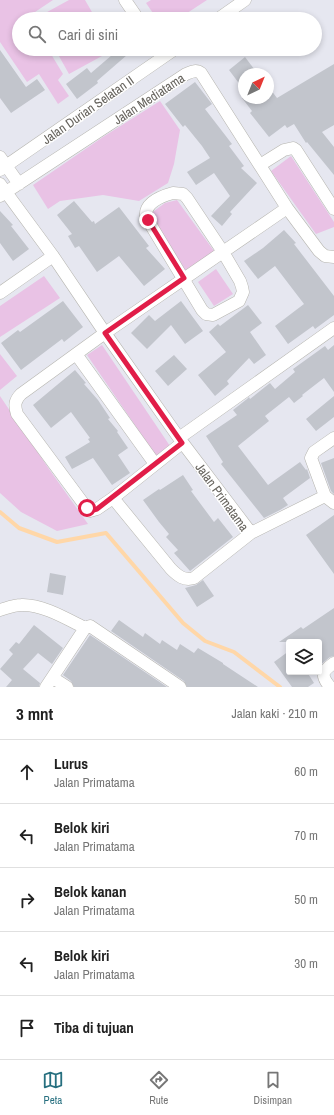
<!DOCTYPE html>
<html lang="id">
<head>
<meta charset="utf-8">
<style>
  body { margin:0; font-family:"Archivo Narrow",sans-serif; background:#f6f6f6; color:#222 }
  .controls { position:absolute; right:12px; bottom:12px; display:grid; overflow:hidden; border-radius:4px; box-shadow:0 2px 6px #0003 }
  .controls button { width:36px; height:36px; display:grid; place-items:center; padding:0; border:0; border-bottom:1px solid #e0e0e0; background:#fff; color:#222; font:20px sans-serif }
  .compass { position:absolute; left:238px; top:68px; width:36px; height:36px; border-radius:50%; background:#fff; box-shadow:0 2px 6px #0003; rotate:43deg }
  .stop { position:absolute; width:12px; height:12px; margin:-9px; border:3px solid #e11d48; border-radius:50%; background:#fff }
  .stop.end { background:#e11d48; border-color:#fff; box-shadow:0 1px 4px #0008 }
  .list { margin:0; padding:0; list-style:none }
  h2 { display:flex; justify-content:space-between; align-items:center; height:52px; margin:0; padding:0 16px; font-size:17px }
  h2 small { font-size:13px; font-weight:400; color:#767676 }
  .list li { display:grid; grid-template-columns:26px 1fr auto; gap:12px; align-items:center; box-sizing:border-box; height:64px; padding:0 16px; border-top:1px solid #e0e0e0 }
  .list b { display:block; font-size:15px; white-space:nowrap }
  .list p { margin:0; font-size:13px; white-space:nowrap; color:#767676 }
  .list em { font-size:13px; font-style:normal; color:#767676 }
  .icon { flex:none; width:22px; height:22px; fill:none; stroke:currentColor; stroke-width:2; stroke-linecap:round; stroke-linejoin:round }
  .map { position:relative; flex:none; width:334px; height:687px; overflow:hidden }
  .search { position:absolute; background:#fff; box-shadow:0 2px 6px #0003; left:12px; right:12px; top:12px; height:44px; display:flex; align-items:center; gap:10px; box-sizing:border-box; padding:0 14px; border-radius:22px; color:#767676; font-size:15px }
  .sheet { height:372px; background:#fff }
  nav { display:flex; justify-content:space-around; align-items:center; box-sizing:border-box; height:56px; border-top:1px solid #e0e0e0; background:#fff; font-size:11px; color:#767676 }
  nav a { display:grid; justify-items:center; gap:2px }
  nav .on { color:#266f7f }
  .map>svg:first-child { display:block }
  .green { fill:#e9c2e5 }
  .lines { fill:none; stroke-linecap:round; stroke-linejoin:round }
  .stream { stroke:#ffd7a8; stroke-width:4 }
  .building { fill:#c2c5cc }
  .minor-casing { stroke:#b6b5af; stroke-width:13 }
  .minor { stroke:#fff; stroke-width:12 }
  .route { stroke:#e11d48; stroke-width:5 }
  .labels { text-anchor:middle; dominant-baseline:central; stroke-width:3; stroke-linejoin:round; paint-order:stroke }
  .street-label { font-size:13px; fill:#67645e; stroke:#fff }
</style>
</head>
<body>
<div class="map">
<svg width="334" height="687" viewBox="0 0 334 687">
  <rect width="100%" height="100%" fill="#e6e7f0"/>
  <path class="green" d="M0,0H53L29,16L31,19H19V49H48L63,74L58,80L69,96L58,104L39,74L27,82L0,42Z
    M69,0H85L96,19H38V17Z
    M151,0H207L178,19H157L146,3Z
    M55,49H112L113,50L69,74Z
    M160,101L180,130L174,164L168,183L139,201L103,195L60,201L48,209L33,185L103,137Z
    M291,156L334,222V227L316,234L271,171Z
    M177,200L214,251L186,271L150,214L165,203Z
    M216,269L233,294L214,306L198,282Z
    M44,276L60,298L0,337V306Z
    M102,345L170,446L156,456L87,355Z
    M0,354L17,376L0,390Z
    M0,396L49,469L88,524L57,531L21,512L0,493Z"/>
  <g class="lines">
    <path class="stream" d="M0,512L19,528L57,542L106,533L183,623L205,641L234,652L280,687"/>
  </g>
  <path class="building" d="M119,49H122L127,55L97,81L98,83L77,99L66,84L87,68L91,73Z
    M0,50L26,87L37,79L45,90L11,113L0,98Z
    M245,57L258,74H244V90L229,70Z
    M334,64V125L322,132L334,147V175L307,142L306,143L294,124L287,128L285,125L269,137L250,113L252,111L242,98H268V86L277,98Z
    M195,82L212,104L205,109L232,144L229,146L244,166L241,168L257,183L230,212L232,214L222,226L211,216L230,196L214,173L196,185L187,172L210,158L202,146L185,125L183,127L165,104Z
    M74,201L92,222L94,221L95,224L119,207L149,246L146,248L165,269L144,286L119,256L97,272L79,246L75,248L68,236L72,234L57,215Z
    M0,211L13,225L11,226L29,249L13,261L0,243Z
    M284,230L296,243L294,244L334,296V315L315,329L313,326L288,344L275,326L304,304L275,266L258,279L244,261L263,248Z
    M63,301L83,327L64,342L62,339L21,370L1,343L18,330L20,332Z
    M181,301L203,331L185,344L171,325L147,349L131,333L149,315L155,321Z
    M248,305L262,323L250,332L266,355L254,364L249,358L227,381L229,384L215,396L198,375L226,352L209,332L218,324L220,326Z
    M334,345V392L324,378L302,395L303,396L294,403L289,397L265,416L269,421L238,446L268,485L300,462L306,470L307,469L310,478L283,498L288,505L280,510L264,518L221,464L223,462L206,436L237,415L233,410L247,399L249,397L250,399L270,383L275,389L295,372L293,369L325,346L328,350Z
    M174,355L187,369L168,386L155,371Z
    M75,370L86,383L84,384L98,400L110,418L108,419L118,431L117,432L128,448L118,455L130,473L112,485L93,458L72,469L65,457L90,442L88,439L90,438L71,412L51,428L33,405Z
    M334,396V417L316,431L306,419Z
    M334,458V494L331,491L321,463Z
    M183,475L193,490L191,491L214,522L218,518L233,537L190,571L174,553L178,550L166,537L169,534L159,522L143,500L159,489L160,490Z
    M334,515V574L306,535Z
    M50,573L66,576L63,595L47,592Z
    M203,580L214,596L197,607L185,588L196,585Z
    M334,608V656L330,657L319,666V642H279L301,627L303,629Z
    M119,620L143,637L145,633L160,644L162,640L177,650L180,644L194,653L198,648L223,663V664L258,687H187L184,681L111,631Z
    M34,625L63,648L52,664L38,653L23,669L40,683L39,687H6L12,680L0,669L13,654L9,650L16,642L19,644Z
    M90,635L167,687H74L71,681L63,675Z
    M289,651V672H307L314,683L308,687H292L274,662Z"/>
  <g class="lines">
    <g class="minor-casing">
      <path id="minor" d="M125,0L138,19
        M218,19L245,0
        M0,157L19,184
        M260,165L284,150L293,148L296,150L334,209
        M0,170L175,49
        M0,184L53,256L105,333L179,438L251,533
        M173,193L183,194L187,198L223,252L240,281L242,287L243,292L239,301L213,315L206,314L202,310L146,217C144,202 162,196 173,193Z
        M0,196L186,74C191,72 196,69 201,73L287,208L319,251L325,256L334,257
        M0,293L53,256
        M76,354L155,464
        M179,438L334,328
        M334,438L314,452L311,458L325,496L334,503
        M182,443L113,498L97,509L90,511L83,503L17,414C14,405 15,400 21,394L105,333L287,208
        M113,498L171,569C178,576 184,581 194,578L251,533L325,496
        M0,610C7,608 14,605 21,605C42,604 67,619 85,628
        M85,628L90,626L180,687
        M53,678L67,687
        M46,687L85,628
        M330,687C321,675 321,672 334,663"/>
    </g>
    <use href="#minor" class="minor"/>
  </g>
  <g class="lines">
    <path class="route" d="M87,508L90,511L97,509L182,443L105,333L184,278L148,220"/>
  </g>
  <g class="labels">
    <g class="street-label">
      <text transform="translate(149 99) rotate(-33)">Jalan Mediatama</text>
      <text transform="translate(88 110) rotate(-35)">Jalan Durian Selatan II</text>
      <text transform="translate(222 497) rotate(54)">Jalan Primatama</text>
    </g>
  </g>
</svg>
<div class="controls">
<button><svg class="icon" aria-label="layers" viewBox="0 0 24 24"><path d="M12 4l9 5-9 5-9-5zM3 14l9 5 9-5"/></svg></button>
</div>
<svg class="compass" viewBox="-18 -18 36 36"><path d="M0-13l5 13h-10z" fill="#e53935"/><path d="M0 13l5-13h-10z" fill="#767676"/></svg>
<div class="stop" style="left:87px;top:508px"></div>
<div class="stop end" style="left:148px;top:220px"></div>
<div class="search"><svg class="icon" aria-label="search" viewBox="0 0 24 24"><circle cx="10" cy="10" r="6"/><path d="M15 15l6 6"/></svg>Cari di sini</div>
</div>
<section class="sheet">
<h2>3 mnt<small>Jalan kaki · 210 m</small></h2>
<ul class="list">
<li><svg class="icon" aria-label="ahead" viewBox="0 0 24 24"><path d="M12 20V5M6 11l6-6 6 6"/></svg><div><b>Lurus</b><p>Jalan Primatama</p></div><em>60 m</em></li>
<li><svg class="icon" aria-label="left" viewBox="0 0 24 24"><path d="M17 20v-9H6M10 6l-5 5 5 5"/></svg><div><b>Belok kiri</b><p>Jalan Primatama</p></div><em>70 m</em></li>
<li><svg class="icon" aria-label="right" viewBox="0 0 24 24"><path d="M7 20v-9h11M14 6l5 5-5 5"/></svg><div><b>Belok kanan</b><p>Jalan Primatama</p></div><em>50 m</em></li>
<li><svg class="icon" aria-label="left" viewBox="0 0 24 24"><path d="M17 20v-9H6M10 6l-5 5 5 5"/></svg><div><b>Belok kiri</b><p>Jalan Primatama</p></div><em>30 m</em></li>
<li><svg class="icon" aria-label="arrive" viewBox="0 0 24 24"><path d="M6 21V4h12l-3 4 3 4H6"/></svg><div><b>Tiba di tujuan</b></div></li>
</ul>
</section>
<nav>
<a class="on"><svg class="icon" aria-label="map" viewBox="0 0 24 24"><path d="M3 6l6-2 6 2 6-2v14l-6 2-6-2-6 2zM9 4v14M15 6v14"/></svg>Peta</a>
<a><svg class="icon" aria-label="directions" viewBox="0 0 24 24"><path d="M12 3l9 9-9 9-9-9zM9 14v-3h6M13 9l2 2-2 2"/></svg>Rute</a>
<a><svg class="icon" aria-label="saved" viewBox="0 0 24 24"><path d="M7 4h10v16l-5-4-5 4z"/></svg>Disimpan</a>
</nav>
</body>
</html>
